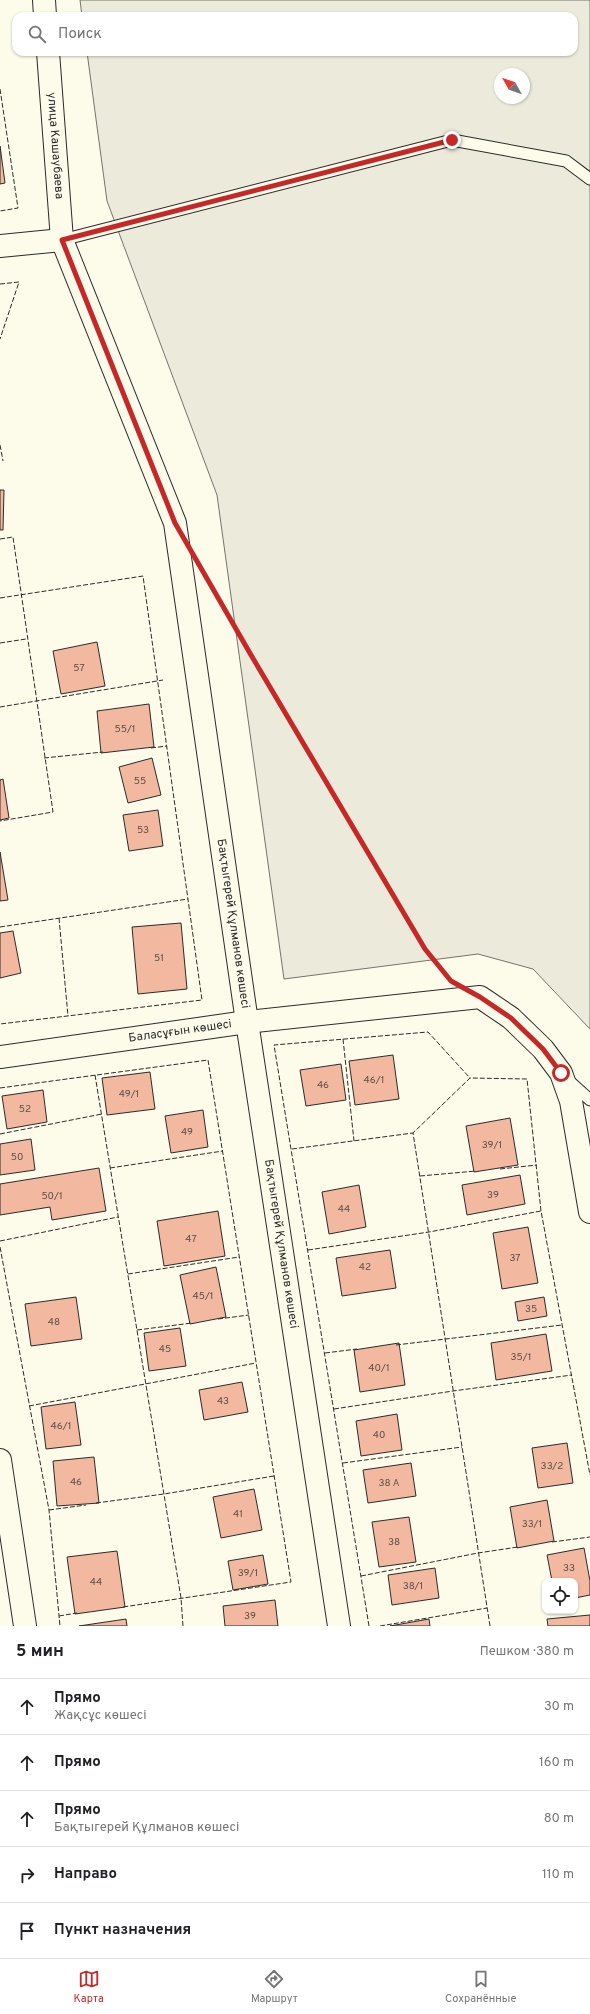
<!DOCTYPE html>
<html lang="ru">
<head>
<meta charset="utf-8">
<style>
  body { margin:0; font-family:Overpass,sans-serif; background:#f2f2f2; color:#202124 }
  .controls { position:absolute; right:12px; bottom:12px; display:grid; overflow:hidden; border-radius:8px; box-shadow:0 1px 3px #0004 }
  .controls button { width:36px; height:36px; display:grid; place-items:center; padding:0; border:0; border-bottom:1px solid #e0e0e0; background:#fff; color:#202124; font:20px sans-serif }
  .compass { position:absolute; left:494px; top:68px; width:36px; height:36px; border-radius:50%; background:#fff; box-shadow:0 1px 3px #0004; rotate:310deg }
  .stop { position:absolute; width:12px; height:12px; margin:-9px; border:3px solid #c62828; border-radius:50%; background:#fff }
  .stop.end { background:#c62828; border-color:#fff; box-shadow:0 1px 4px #0008 }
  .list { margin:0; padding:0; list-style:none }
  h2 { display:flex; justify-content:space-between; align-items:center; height:52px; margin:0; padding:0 16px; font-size:17px }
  h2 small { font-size:13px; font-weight:400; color:#757577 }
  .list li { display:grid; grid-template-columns:26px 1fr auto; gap:12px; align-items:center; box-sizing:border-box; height:56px; padding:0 16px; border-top:1px solid #e0e0e0 }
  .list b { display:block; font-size:15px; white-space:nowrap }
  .list p { margin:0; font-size:13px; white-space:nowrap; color:#757577 }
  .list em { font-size:13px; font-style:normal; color:#757577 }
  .icon { flex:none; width:22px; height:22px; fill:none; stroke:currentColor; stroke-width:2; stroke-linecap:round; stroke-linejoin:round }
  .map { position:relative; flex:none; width:590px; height:1626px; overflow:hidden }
  .search { position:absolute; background:#fff; box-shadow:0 1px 3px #0004; left:12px; right:12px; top:12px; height:44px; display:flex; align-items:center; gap:10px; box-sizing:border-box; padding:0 14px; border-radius:12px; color:#757577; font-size:15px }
  .sheet { height:332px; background:#fff }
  nav { display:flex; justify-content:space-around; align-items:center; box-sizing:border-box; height:56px; border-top:1px solid #e0e0e0; background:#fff; font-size:11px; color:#757577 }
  nav a { display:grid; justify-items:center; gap:2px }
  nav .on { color:#c62828 }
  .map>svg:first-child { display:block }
  .green { fill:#ecebdb; stroke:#74746e; fill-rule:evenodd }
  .building { fill:#f2b8a0; stroke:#2b2b2b }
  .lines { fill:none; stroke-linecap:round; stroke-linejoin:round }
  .lane-casing { stroke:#2b2b2b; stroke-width:13 }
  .street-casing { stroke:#2b2b2b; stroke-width:24 }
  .path { stroke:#6a6964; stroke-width:2.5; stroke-dasharray:3 2; stroke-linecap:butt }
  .lane { stroke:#fdfbea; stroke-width:11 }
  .street { stroke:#fdfbea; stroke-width:22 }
  .fence { stroke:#2b2b2b; stroke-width:1; stroke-dasharray:5 2; stroke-linecap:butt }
  .route { stroke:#c62828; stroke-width:5 }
  .labels { text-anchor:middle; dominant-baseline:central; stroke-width:3; stroke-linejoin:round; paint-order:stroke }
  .number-label { font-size:10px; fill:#5d4e48 }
  .street-label { font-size:12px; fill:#2b2b2b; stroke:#fdfbea }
</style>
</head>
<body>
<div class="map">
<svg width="590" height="1626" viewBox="0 0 590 1626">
  <rect width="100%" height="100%" fill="#fdfbea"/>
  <path class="green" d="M80,0H590V1029L533,969L478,954L284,979L217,495L107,201L87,52H574V16H82ZM500,74H524V98H500Z"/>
  <path class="building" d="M0,146L5,183L0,184Z
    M0,490H4L3,530H0Z
    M97,642L105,686L61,694L53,651Z
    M149,704L154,747L101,753L97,711Z
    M152,758L161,795L128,803L119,767Z
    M3,779L9,818L0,820V780Z
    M158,810L163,846L129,851L123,815Z
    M0,852L8,900L0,901Z
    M181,923L187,989L138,994L132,927Z
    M13,931L21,973L0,978V933Z
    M393,1055L399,1099L355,1105L349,1061Z
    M341,1064L346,1100L306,1106L300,1070Z
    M150,1072L155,1109L107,1115L102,1078Z
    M43,1090L47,1122L7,1129L2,1096Z
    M203,1110L208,1147L171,1153L165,1116Z
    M510,1118L518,1165L474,1172L466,1126Z
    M31,1139L35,1170L0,1175V1144Z
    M99,1168L106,1211L52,1220L50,1207L0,1215V1184Z
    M520,1175L525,1204L467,1215L462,1185Z
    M359,1185L366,1227L329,1234L322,1192Z
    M218,1211L225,1256L164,1266L157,1221Z
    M528,1227L538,1283L502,1289L493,1233Z
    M390,1250L396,1288L342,1296L336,1258Z
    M216,1267L226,1317L190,1324L180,1275Z
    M76,1297L82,1339L31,1346L25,1304Z
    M544,1297L547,1316L518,1321L515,1302Z
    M180,1328L186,1366L149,1371L144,1333Z
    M546,1334L552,1371L496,1380L491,1343Z
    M399,1343L405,1385L360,1392L354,1350Z
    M242,1382L248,1412L204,1420L199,1390Z
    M75,1402L81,1445L46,1449L41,1407Z
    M397,1414L402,1450L361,1456L356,1421Z
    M567,1443L573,1483L538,1488L532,1448Z
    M94,1457L99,1503L57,1506L53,1461Z
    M411,1463L416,1496L368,1503L363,1470Z
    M254,1489L262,1530L221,1538L213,1497Z
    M547,1500L554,1541L517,1548L510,1507Z
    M409,1517L416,1562L379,1567L372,1522Z
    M584,1548L590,1581V1595L575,1598V1581H552L547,1555Z
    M117,1551L125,1607L75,1614L67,1557Z
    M263,1555L268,1584L233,1590L228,1561Z
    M435,1568L439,1598L392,1605L388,1575Z
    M275,1600L278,1626H225L223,1606Z
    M590,1615V1626H548L547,1619Z
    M126,1619L127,1626H79Z
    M429,1619L430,1626H390Z"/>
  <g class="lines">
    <g class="lane-casing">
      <path id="lane" d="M62,240L452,140L566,161L590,179
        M568,1080L590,1100"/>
    </g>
    <g class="street-casing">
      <g id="street">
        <path d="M44,0L45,16"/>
        <path id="s1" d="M48,52L62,240L175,523L247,1022L339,1626"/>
        <path d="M0,246L62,240"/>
        <path id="s2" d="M0,1057L247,1022L480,997L511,1018L543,1049L561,1073L571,1101L590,1212"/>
        <path d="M0,1460L25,1626"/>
      </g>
    </g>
    <path class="path" d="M208,579L251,655L425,949L448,977"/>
    <use href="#lane" class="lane"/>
    <use href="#street" class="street"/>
    <path class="fence" d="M0,89L18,208L0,211
      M0,284L19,282L0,339
      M0,445L3,461
      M0,539L13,537L53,812L0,821
      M0,598L143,576L202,1000L0,1024
      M0,643L26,639
      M0,707L163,680
      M151,748L167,746
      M44,758L103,752
      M59,918L68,1016
      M0,927L188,899
      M343,1039L354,1141
      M95,1075L181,1598L183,1626
      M0,1088L208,1060L291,1582L123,1607
      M0,1134L102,1114
      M292,1149L413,1133
      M110,1168L223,1151
      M500,1169L537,1165
      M420,1176L476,1171
      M0,1241L118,1217
      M0,1247L49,1510L60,1626
      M308,1250L429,1232L541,1211
      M128,1274L239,1257
      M218,1319L249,1315
      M137,1330L192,1323
      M396,1345L562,1325
      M325,1353L357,1349
      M29,1406L256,1363
      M334,1409L453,1391L572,1375
      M343,1463L462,1447
      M96,1503L164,1494L274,1476
      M49,1510L86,1505
      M552,1542L590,1537
      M361,1576L478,1553L518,1547
      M59,1616L77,1613
      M369,1626L274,1045L428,1032L470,1078
      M380,1626L487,1608
      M490,1626L413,1133L470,1078L527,1079L541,1211L590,1475"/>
  </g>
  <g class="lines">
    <path class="route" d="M452,140L62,240L175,523L251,655L425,949L451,981L480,997L511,1018L543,1049L561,1073"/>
  </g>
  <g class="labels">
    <g class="number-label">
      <text x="79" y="668">57</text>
      <text x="125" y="729">55/1</text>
      <text x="140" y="781">55</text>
      <text x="143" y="830">53</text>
      <text x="159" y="958">51</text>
      <text x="374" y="1080">46/1</text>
      <text x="323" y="1085">46</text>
      <text x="129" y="1094">49/1</text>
      <text x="25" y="1109">52</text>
      <text x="187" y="1132">49</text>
      <text x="492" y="1145">39/1</text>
      <text x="17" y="1157">50</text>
      <text x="493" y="1195">39</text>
      <text x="52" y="1196">50/1</text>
      <text x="344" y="1209">44</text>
      <text x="191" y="1239">47</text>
      <text x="515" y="1258">37</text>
      <text x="365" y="1267">42</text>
      <text x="203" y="1296">45/1</text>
      <text x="531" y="1309">35</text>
      <text x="54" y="1322">48</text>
      <text x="165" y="1349">45</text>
      <text x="521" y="1357">35/1</text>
      <text x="379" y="1368">40/1</text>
      <text x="223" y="1401">43</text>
      <text x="61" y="1426">46/1</text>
      <text x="379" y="1435">40</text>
      <text x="552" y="1466">33/2</text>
      <text x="76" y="1482">46</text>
      <text x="389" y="1483">38 А</text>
      <text x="238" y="1514">41</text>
      <text x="532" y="1524">33/1</text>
      <text x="394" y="1542">38</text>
      <text x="569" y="1568">33</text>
      <text x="248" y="1573">39/1</text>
      <text x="96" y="1582">44</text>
      <text x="413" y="1586">38/1</text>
      <text x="250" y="1616">39</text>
    </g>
    <g class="street-label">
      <text stroke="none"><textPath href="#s1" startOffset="94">улица Кашаубаева</textPath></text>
      <text stroke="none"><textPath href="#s1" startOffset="898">Бақтыгерей Құлманов көшесі</textPath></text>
      <text stroke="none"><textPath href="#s2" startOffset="182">Баласұғын көшесі</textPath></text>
      <text stroke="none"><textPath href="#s1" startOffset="1222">Бақтыгерей Құлманов көшесі</textPath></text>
    </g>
  </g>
</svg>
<div class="controls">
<button><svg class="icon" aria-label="locate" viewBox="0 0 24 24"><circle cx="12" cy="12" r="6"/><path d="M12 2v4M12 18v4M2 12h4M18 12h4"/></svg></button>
</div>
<svg class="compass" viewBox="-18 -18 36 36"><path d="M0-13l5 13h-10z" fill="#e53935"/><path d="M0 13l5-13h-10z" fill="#757577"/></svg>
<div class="stop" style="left:561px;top:1073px"></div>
<div class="stop end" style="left:452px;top:140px"></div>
<div class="search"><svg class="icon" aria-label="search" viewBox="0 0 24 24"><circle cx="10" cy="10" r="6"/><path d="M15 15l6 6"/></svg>Поиск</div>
</div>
<section class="sheet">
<h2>5 мин<small>Пешком · 380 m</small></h2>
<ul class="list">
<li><svg class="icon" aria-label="ahead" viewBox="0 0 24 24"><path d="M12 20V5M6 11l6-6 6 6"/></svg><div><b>Прямо</b><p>Жақсұс көшесі</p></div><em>30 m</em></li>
<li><svg class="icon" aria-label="ahead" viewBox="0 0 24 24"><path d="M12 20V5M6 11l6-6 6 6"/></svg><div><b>Прямо</b></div><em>160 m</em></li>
<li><svg class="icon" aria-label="ahead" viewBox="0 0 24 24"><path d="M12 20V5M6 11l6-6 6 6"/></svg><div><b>Прямо</b><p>Бақтыгерей Құлманов көшесі</p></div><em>80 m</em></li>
<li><svg class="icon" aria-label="right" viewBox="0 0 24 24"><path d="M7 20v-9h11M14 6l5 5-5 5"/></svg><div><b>Направо</b></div><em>110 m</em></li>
<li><svg class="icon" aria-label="arrive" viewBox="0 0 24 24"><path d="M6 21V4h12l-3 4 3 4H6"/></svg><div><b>Пункт назначения</b></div></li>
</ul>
</section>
<nav>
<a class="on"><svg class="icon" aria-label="map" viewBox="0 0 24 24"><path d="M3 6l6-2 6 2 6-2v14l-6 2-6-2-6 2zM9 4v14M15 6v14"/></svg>Карта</a>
<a><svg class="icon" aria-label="directions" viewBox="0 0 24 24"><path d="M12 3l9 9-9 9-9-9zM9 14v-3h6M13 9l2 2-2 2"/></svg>Маршрут</a>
<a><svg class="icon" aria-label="saved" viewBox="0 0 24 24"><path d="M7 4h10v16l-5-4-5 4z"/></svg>Сохранённые</a>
</nav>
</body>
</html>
